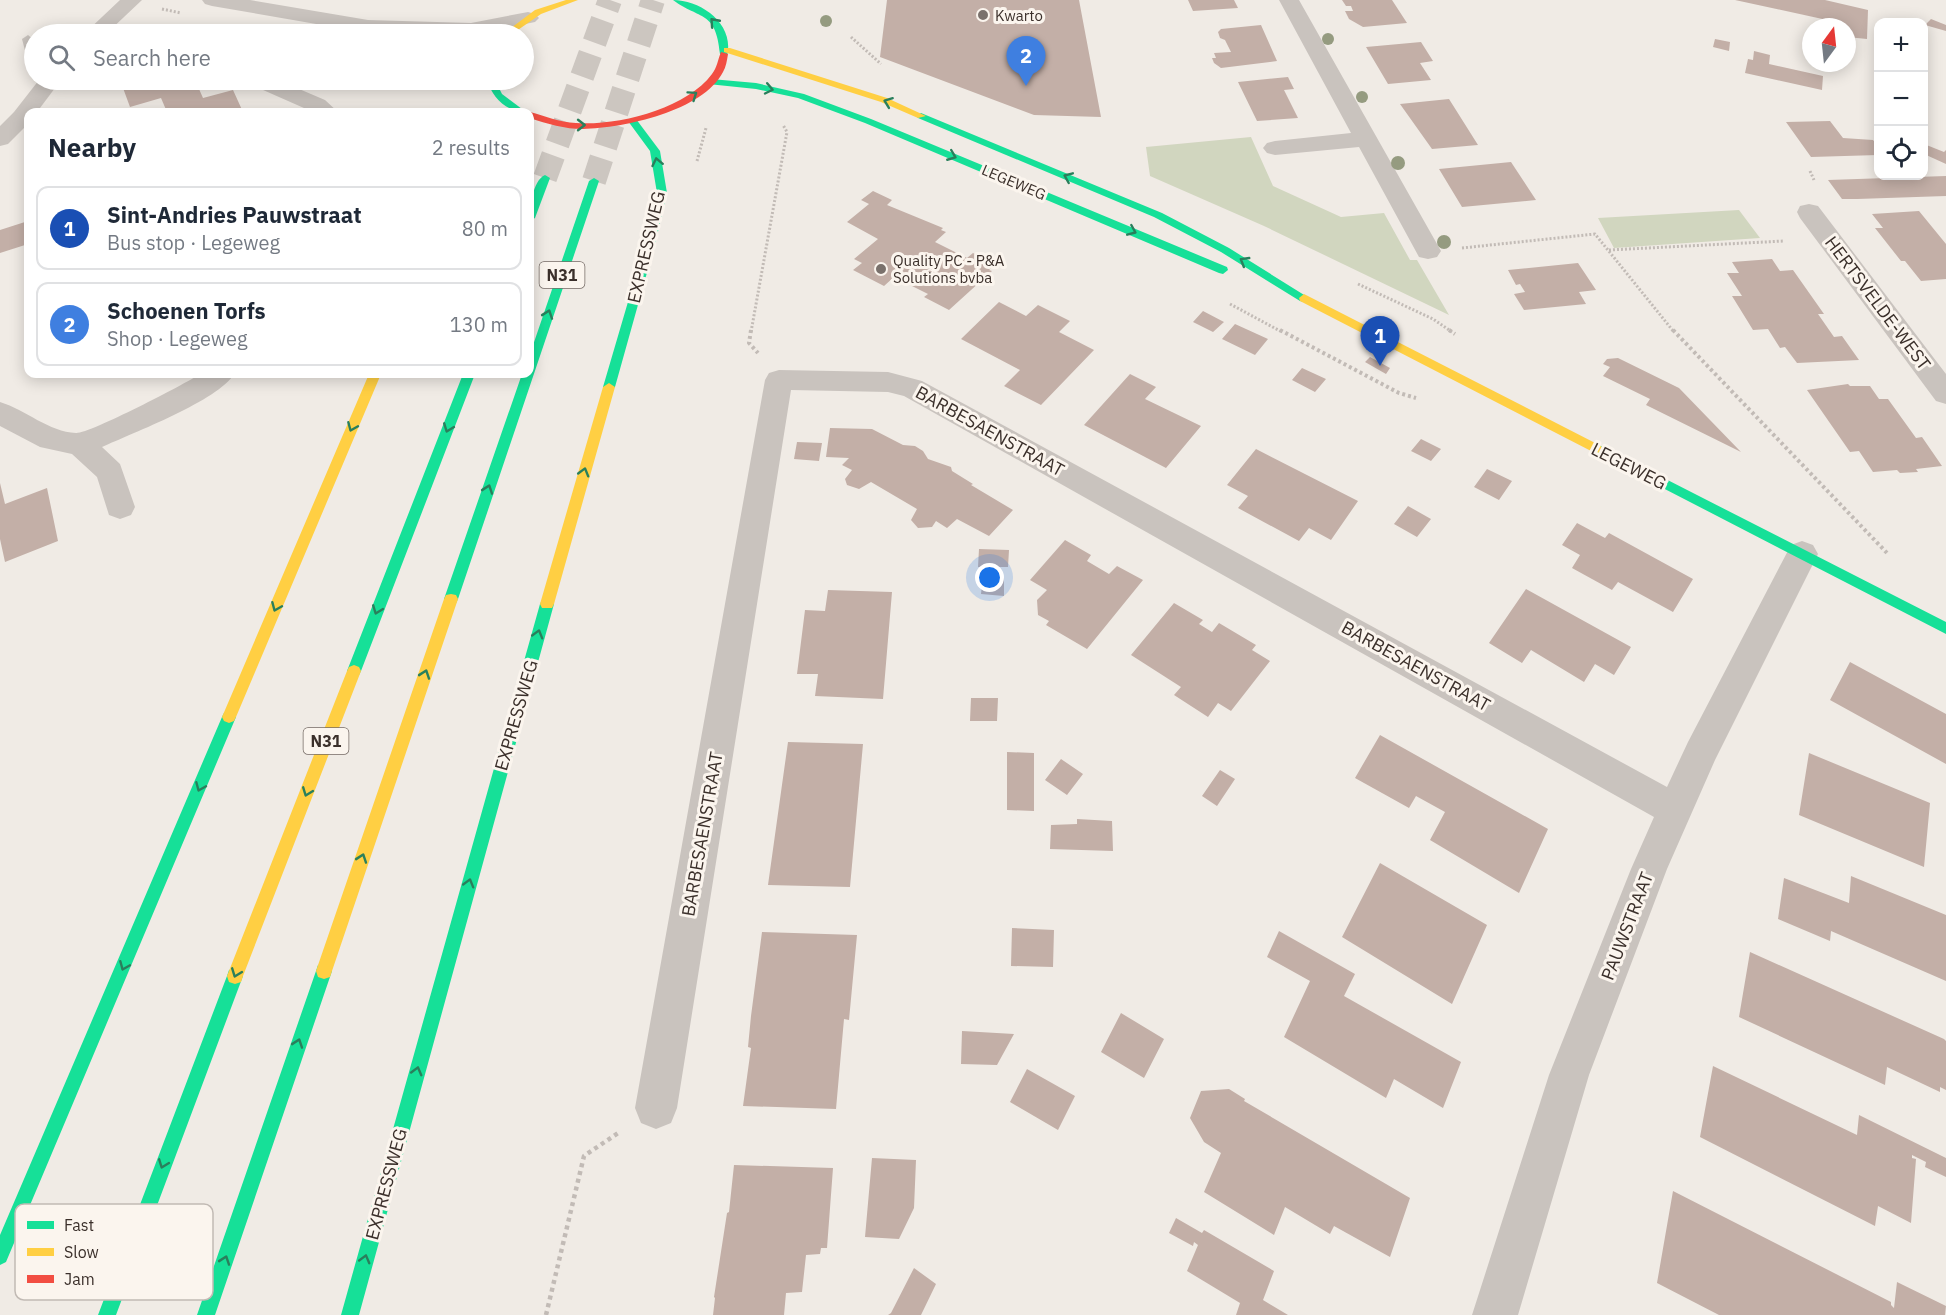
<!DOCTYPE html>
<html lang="en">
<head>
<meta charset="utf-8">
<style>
  body { margin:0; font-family:"IBM Plex Sans",sans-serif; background:#f2f2f3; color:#1f2937 }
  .controls { position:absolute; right:18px; top:18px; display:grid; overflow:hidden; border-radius:12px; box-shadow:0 3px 15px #0003 }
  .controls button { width:54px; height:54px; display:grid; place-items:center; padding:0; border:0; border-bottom:2px solid #e0e1e3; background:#fff; color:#1f2937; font:30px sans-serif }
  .compass { position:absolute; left:1802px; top:18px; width:54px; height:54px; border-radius:50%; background:#fff; box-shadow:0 3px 15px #0003; rotate:15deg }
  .you { position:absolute; left:990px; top:578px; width:21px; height:21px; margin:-15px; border:4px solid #fff; border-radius:50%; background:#1a73e8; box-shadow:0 0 0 9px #1a73e833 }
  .badge { display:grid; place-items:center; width:39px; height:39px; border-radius:50%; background:#0f766e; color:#fff; font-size:20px; font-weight:700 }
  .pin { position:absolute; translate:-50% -50px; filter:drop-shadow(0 2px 3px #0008) }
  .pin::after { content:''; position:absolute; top:32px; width:21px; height:18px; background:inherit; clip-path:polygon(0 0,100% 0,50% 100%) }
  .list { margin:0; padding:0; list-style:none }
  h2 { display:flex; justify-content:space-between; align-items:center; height:78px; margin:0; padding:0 24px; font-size:26px }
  h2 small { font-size:20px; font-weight:400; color:#747a83 }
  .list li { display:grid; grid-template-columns:39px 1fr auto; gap:18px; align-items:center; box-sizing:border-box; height:84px; margin:0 12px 12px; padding:0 12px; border:2px solid #e0e1e3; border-radius:12px }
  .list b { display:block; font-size:22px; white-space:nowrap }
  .list p { margin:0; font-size:20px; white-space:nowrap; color:#747a83 }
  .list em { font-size:20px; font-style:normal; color:#747a83 }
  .icon { flex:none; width:33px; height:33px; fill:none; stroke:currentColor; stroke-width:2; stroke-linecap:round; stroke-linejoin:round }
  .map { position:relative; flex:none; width:1946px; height:1315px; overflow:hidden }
  .search { position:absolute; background:#fff; box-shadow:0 3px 15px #0003; left:24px; top:24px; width:510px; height:66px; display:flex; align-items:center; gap:15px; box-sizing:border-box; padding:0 21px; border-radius:33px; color:#747a83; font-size:22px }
  .panel { position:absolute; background:#fff; box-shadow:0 3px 15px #0003; left:24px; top:108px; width:510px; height:270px; border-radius:12px }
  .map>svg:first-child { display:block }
  .green { fill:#d1d6bf }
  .building { fill:#c3afa7 }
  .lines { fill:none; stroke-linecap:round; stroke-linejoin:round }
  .highway-tunnel { stroke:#ccc6c0; stroke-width:24; stroke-dasharray:24 12; stroke-linecap:butt }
  .path-far2 { stroke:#c2bbb6; stroke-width:3; stroke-dasharray:2 2; stroke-linecap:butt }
  .path-far1 { stroke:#c2bbb6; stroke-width:4; stroke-dasharray:3 3; stroke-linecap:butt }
  .path { stroke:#c2bbb6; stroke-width:4.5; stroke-dasharray:4 4; stroke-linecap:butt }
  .lane { fill:#c9c3be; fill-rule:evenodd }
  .street { fill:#c9c3be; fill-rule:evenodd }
  .fast { fill:#16e098; fill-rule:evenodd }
  .slow { fill:#ffcf43; fill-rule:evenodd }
  .jam { fill:#f24e42; fill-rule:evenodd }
  .tree { fill:#959b80 }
  .oneway { stroke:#2a7f5c }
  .poi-dot { fill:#7a716c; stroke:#fbf5ee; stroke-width:2 }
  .labels { text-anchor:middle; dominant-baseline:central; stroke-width:6; stroke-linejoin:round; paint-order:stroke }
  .far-poi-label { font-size:15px; fill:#3b302b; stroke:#fbf5ee; text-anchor:start }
  .far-street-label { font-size:15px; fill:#3b302b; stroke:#fbf5ee }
  .shield { fill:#fbf5ee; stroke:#756b66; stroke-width:1.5 }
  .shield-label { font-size:16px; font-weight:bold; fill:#3b302b }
  .street-label { font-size:18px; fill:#3b302b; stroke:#fbf5ee }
  .key { fill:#fbf5ee; stroke:#c1bab4; stroke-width:1.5 }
  .key-label { font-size:16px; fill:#3b302b }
</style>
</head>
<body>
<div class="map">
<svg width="1946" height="1315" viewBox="0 0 1946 1315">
  <rect width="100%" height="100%" fill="#f0ebe5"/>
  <path class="green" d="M1251,137L1273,186L1341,217L1384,213L1410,260H1417L1449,315L1264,226L1150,176L1146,147Z
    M1739,210L1760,238L1614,248L1598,218Z"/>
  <path class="building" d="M887,0H1079L1101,117L1034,115L880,57Z
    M1188,0H1234L1238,8L1193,11Z
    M1342,0H1392L1407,23L1363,27L1349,19L1345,11H1353L1351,6H1346Z
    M1735,0H1825L1868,10L1867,39L1847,37V27H1827V20Z
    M1931,19L1946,25V31L1925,25Z
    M1261,25L1277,61L1221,68L1214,63L1212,58H1216L1214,53L1231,52L1225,40L1220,38L1218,32L1221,29Z
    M1715,39L1730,42L1729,51L1713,47Z
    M1421,42L1433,61L1420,63L1431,80L1388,84L1366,47Z
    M1754,51L1770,55L1769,64L1823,76L1822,90L1745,73L1748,59L1753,60Z
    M1288,77L1294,89L1284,90L1298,118L1257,121L1238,82Z
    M155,80H195L203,98L233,90L243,112H167L161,98L130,107L123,88Z
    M1449,99L1478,145L1432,149L1400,104Z
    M1830,121L1843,138L1873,140L1878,146V155L1811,157L1786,122Z
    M1924,144L1944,152L1946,150V164L1924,154Z
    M1511,162L1536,200L1462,207L1439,169Z
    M1946,176V196L1857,199H1842L1828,180Z
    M873,191L892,200L887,205L943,228L941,230L946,232L935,242L967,258L973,253L996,264L989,270L992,271L949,310L924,297L928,294L894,277L884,286L853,270L862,263L854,259L878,239L847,222L869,204L861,200Z
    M1919,211L1946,244V279L1921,281L1905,261H1901L1875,228H1883L1872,214Z
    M28,221V255L25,245L0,253V230Z
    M1772,259L1780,271L1793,270L1824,314H1818L1834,337L1842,336L1859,360L1797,363L1785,347L1780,348L1768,329L1753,330L1732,296H1742L1727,273H1739L1732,262Z
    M1578,263L1596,290L1579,292L1586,304L1524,310L1514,294L1525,292L1520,284L1516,285L1508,270Z
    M999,302L1026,316L1038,305L1070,321L1059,332L1094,350L1041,405L1004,386L1020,370L961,339Z
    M1203,311L1224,322L1213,332L1193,322Z
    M1235,324L1268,339L1255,355L1222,339Z
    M1370,357L1390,368L1386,374L1365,362Z
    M1618,358L1679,388L1741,452L1646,405L1650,399L1603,376L1610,367L1603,364L1607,359Z
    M1302,368L1326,379L1315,392L1292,380Z
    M1130,374L1156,387L1145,399L1201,426L1166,468L1084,425Z
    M1848,384L1850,386H1870L1879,399H1888L1916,438L1922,437L1942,466L1916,469L1918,472L1900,473L1897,470L1873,472L1859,451L1850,452L1807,390Z
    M830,428L872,429L903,445L915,446L923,451L928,459L951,467L952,471L973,484L971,485L1013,510L989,536L957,519L947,528L936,521L932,527L918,528L911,520L917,509L871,482L859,489L847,485L845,479L852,470L842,465L849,458L826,457Z
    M1421,439L1441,449L1431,461L1411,451Z
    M797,442L822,443L819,461L794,459Z
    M1256,449L1358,501L1331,540L1309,528L1299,541L1238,508L1248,496L1227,485Z
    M1487,469L1512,481L1499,500L1474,487Z
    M0,483L5,504L47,488L58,541L5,562L0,539Z
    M1408,506L1431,519L1417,537L1394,524Z
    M1577,523L1605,538L1609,533L1693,579L1673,612L1618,582L1612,590L1572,568L1580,555L1562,545Z
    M1065,540L1091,555L1087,561L1109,574L1117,566L1143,580L1087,649L1046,625L1049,621L1038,615L1037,600L1047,590L1030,580Z
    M979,549L1009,550L1008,567H978Z
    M983,576L1004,577V596L981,594Z
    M1526,589L1631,647L1614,675L1595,664L1584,682L1531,650L1522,663L1489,643Z
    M828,590L892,592L883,699L815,696L818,674H797L805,610L825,611Z
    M1174,603L1203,620L1199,624L1212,632L1219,623L1256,645L1252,650L1270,661L1231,711L1218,703L1208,717L1174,695L1181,687L1131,655Z
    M1850,662L1946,714V764L1830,700Z
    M971,698H998L997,721H970Z
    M1380,735L1548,829L1519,893L1430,840L1445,812L1416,796L1409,808L1355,778Z
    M788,742L863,744L850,887L768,885Z
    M1007,752L1034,753V811L1007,810Z
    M1809,753L1930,803L1924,867L1799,815Z
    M1061,759L1083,774L1067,795L1045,780Z
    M1220,770L1235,779L1217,806L1202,796Z
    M1077,819L1112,821L1113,851L1050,849L1051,825L1077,824Z
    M1380,863L1487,925L1452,1004L1342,937Z
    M1851,876L1946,915V981L1831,931L1830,941L1778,919L1784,878L1849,903Z
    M1012,928L1054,930L1053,967L1011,966Z
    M1279,931L1355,974L1344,996L1461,1062L1443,1108L1394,1079L1386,1098L1284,1037L1310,981L1267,957Z
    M762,932L857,935L849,1020L844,1019L836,1109L743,1106L751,1048L748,1047L751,1016Z
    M1750,952L1944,1039L1946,1041V1090L1940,1087V1092L1887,1067L1885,1085L1739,1017Z
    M1121,1013L1164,1039L1144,1078L1101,1052Z
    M962,1031L1014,1034L997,1065L961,1064Z
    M1713,1066L1857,1135L1859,1115L1946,1158V1177L1925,1167L1926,1162L1912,1155V1158L1916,1159L1911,1223L1878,1206L1875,1226L1700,1137Z
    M1027,1069L1075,1096L1058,1130L1010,1102Z
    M1229,1089L1245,1099L1244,1101L1410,1198L1390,1257L1334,1226L1330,1234L1285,1207L1274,1235L1204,1192L1221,1153L1204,1142L1190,1118L1201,1091Z
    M872,1158L916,1160L914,1208L899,1239L865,1237Z
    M734,1165L833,1168L827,1248H821L820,1254L806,1255L802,1292L786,1293L784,1315H713L715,1298L714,1297L727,1213L729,1212Z
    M1673,1191L1891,1302V1305L1894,1308L1897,1282L1946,1306L1945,1315H1719L1657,1283Z
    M1176,1218L1202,1233L1204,1230L1274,1271L1263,1300L1288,1315H1236L1240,1303L1187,1271L1198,1245L1194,1242L1193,1246L1169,1233Z
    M914,1268L936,1284L921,1315H888L891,1313Z"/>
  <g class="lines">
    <path class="highway-tunnel" d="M545,178L610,0
      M594,181L653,0"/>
    <path class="path-far2" d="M162,9L181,13
      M851,37L881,64
      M451,80L455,91
      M697,161L706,128
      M1810,171L1814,180
      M1462,248L1595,234L1674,332
      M1609,250L1784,241
      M1358,284L1433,319L1452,332
      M1230,304L1282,332
      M751,332L787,132L783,125"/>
    <path class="path-far1" d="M751,330L749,343L758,353
      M1280,330L1399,393L1416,398
      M1449,330L1455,334
      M1673,330L1888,554"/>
    <path class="path" d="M546,1315L584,1156L618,1133"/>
    <path class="lane" d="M28,35L34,40V66L28,62L22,39Z"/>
    <path class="street" d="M120,0H142L106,34H84Z
      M202,0H250L368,20L471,23L528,12L535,14L539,18L535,22L476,34H374L212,6L205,4Z
      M1279,0H1299L1441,251L1437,257L1428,259L1419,257L1359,147L1275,155L1267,153L1263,148L1267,143L1275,141L1351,133Z
      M39,80H61L37,112H28V124L8,144L0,146V126L14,112Z
      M249,80H278L325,100L338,112H313L252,85Z
      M1809,204L1818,206L1946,374V404L1936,401L1800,218L1797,212L1800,206Z
      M779,370L888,372L922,381L1667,787L1688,742L1791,545L1802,541L1813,545L1818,554L1715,760L1667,869L1589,1075L1518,1315H1472L1549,1075L1631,869L1654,817L904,396L888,392L791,390L677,1108L671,1123L656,1129L641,1123L635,1108L765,380L769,373Z
      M200,374H234C219,400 133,433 102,447L120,464L135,507L131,515L120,519L109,515L97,477L72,454L40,447L0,426V402C26,410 49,432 76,433C89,434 185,384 200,374Z"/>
    <path class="fast" d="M673,0C701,0 735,24 727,56L720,54C716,10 700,20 673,0Z
      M711,79L756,83L804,94L871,119L1227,267L1228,270L1223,274L1219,273L865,123L798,98L756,89L708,84V80Z
      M487,80H495L502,94L526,112C506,112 492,97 487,80Z
      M921,113L1162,213L1229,248L1309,298L1304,302L1300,301L1221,252L1154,217L918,118L916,116Z
      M633,118L636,119L660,151L667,193L655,244L615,387L609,391L603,387L645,244L657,193L650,151L628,121Z
      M545,175L550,178L535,218L530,221C530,208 532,181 545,175Z
      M594,178L599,181L458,599L456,603H446L444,599L522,374H530V354L589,181Z
      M463,374H475L361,671L359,675L354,677L349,675L347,671Z
      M1597,444L1946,622V634L1593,452L1591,449Z
      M547,599L552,600L554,604L359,1315H341L540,604L542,600Z
      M229,711L234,713L236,717L6,1262L0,1265V1235L222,717L224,713Z
      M324,963L330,965L332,971L215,1315H197L316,971L318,965Z
      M235,968L241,970L243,976L116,1315H98L227,976L229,970Z"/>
    <path class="slow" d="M566,0H578L541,14L512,34H503L535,10Z
      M724,48H730L887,98L926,116L918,118L881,102L724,52Z
      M1304,294L1601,446L1603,449L1597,454L1593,452L1300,301L1299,298Z
      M369,374H381L236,717L234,721L229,723L224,721L222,717Z
      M609,383L615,387L554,604L552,608H542L540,604L603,387Z
      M451,594L456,595L458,599L332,971L330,977L324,979L318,977L316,971L444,599L446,595Z
      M354,665L359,667L361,671L243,976L241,982L235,984L229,982L227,976L347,671L349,667Z"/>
    <path class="jam" d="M721,52L728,54C727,60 726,67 723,72C703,111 624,128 583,129C565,129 547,124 530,118V112C545,116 559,122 576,123C618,126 686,109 712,74C717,68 718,59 721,52Z"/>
  </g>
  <g class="tree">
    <circle cx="826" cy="21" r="6"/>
    <circle cx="1328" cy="39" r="6"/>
    <circle cx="1362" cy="97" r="6"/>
    <circle cx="1398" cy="163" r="7"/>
    <circle cx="1444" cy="242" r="7"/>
  </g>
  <defs><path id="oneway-chevron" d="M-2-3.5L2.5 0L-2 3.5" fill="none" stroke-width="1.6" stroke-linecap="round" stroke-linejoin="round" transform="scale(1.5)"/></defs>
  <g class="oneway">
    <use href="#oneway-chevron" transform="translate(714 22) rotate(-132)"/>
    <use href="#oneway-chevron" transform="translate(769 89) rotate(12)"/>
    <use href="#oneway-chevron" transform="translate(693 95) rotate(-35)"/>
    <use href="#oneway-chevron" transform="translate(888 102) rotate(-159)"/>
    <use href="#oneway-chevron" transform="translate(581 125)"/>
    <use href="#oneway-chevron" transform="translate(952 156) rotate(22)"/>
    <use href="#oneway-chevron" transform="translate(657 162) rotate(-102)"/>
    <use href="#oneway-chevron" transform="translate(1068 177) rotate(-157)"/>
    <use href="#oneway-chevron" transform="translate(1132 231) rotate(23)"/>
    <use href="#oneway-chevron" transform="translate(1244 261) rotate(-149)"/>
    <use href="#oneway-chevron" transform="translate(548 314) rotate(-71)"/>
    <use href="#oneway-chevron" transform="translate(352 427) rotate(113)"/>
    <use href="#oneway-chevron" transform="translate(448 428) rotate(111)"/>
    <use href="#oneway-chevron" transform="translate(584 472) rotate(-74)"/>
    <use href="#oneway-chevron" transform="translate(488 489) rotate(-71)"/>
    <use href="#oneway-chevron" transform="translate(276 607) rotate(113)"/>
    <use href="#oneway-chevron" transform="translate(377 610) rotate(111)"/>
    <use href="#oneway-chevron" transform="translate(538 634) rotate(-74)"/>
    <use href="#oneway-chevron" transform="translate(425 674) rotate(-71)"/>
    <use href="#oneway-chevron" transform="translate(200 787) rotate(113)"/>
    <use href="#oneway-chevron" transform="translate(307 792) rotate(111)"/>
    <use href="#oneway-chevron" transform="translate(362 858) rotate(-71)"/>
    <use href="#oneway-chevron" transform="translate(469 883) rotate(-74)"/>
    <use href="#oneway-chevron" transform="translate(124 966) rotate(113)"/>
    <use href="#oneway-chevron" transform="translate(236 973) rotate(111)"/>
    <use href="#oneway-chevron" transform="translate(298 1043) rotate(-71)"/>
    <use href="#oneway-chevron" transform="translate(417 1071) rotate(-75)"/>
    <use href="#oneway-chevron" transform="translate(163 1164) rotate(111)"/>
    <use href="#oneway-chevron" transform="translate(365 1259) rotate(-75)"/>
    <use href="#oneway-chevron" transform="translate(225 1260) rotate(-71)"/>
  </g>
  <g class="poi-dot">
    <circle cx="983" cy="15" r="6"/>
    <circle cx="881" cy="269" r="6"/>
  </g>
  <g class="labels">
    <g class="far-poi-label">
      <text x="995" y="15">Kwarto</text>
      <text x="893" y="260">Quality PC - P&amp;A<tspan x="893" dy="17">Solutions bvba</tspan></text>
    </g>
    <g class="far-street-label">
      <text transform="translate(1014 182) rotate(23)">LEGEWEG</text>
    </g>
    <g class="shield">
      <rect x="539.5" y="262" width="45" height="26" rx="4.5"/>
      <rect x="303.5" y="728" width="45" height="26" rx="4.5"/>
    </g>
    <g class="shield-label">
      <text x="562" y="275">N31</text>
      <text x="326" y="741">N31</text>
    </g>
    <g class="street-label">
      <text transform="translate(646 247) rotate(-77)">EXPRESSWEG</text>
      <text transform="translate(1878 303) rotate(53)">HERTSVELDE-WEST</text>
      <text transform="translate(990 431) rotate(29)">BARBESAENSTRAAT</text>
      <text transform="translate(1629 466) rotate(27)">LEGEWEG</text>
      <text transform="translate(1416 666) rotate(29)">BARBESAENSTRAAT</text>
      <text transform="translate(516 715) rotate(-74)">EXPRESSWEG</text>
      <text transform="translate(702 834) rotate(-80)">BARBESAENSTRAAT</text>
      <text transform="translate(1627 926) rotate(-69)">PAUWSTRAAT</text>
      <text transform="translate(386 1184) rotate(-75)">EXPRESSWEG</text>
    </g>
  </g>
  <rect x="15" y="1204" width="198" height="96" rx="9" class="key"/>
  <rect x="27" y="1221" width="27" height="8" fill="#16e098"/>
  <rect x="27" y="1248" width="27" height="8" fill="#ffcf43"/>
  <rect x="27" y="1275" width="27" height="8" fill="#f24e42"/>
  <g class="key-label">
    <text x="64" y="1231">Fast</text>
    <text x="64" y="1258">Slow</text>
    <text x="64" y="1285">Jam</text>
  </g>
</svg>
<div class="controls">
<button>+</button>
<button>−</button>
<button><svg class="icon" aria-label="locate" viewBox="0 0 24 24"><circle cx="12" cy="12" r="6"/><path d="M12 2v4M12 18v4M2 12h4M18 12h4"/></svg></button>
</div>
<svg class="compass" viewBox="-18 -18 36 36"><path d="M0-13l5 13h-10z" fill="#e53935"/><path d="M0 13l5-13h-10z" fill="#747a83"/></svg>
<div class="you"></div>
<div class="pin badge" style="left:1380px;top:366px;background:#1a4fb4">1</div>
<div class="pin badge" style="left:1026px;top:86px;background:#3f7fe0">2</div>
<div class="search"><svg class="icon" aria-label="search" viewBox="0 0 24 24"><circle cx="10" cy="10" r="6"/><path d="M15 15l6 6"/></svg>Search here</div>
<section class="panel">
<h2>Nearby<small>2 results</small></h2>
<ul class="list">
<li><span class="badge" style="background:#1a4fb4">1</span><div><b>Sint-Andries Pauwstraat</b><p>Bus stop · Legeweg</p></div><em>80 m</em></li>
<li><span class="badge" style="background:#3f7fe0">2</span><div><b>Schoenen Torfs</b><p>Shop · Legeweg</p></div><em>130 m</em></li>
</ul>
</section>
</div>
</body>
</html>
